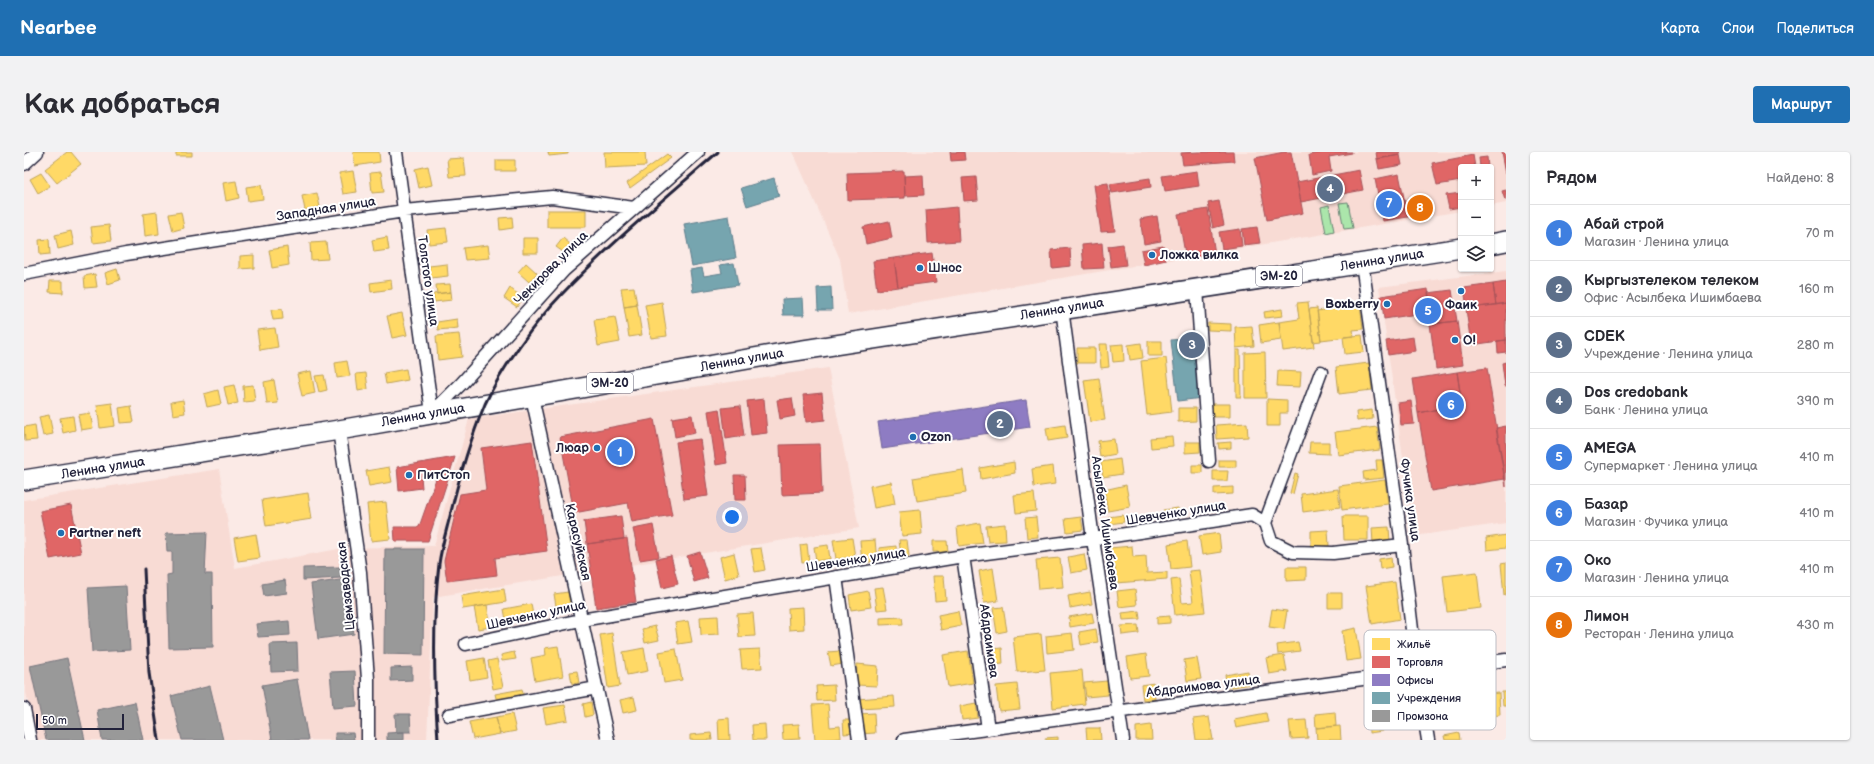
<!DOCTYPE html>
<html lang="ru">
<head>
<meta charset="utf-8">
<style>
  body { margin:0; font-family:"Balsamiq Sans",sans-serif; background:#f2f2f3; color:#2b2b33 }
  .controls { position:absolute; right:12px; top:12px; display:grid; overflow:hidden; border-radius:4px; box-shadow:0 1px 3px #0004 }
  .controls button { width:36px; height:36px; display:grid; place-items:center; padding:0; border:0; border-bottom:1px solid #e1e1e2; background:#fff; color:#2b2b33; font:20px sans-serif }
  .scale { position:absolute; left:12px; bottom:10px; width:88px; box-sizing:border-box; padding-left:4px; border:2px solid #22223b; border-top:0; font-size:11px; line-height:14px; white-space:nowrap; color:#22223b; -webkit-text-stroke:3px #fff; paint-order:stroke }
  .you { position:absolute; left:708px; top:365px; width:14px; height:14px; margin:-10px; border:3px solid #fff; border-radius:50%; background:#1a73e8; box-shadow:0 0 0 6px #1a73e833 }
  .badge { display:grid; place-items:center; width:26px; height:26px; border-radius:50%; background:#1f6fb2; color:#fff; font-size:13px; font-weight:700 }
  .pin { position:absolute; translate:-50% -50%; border:2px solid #fff; box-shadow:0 1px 4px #0006 }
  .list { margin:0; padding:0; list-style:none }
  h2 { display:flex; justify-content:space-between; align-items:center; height:52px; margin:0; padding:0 16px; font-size:17px }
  h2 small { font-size:13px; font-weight:400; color:#7c7c81 }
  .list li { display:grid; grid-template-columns:26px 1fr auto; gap:12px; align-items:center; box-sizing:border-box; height:56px; padding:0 16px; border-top:1px solid #e1e1e2 }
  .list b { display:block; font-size:15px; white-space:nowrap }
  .list p { margin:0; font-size:13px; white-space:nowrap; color:#7c7c81 }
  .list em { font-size:13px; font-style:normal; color:#7c7c81 }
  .icon { flex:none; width:22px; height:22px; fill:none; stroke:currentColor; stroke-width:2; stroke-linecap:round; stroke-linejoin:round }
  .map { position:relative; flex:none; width:1482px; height:588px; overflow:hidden; border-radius:4px }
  header { display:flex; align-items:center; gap:24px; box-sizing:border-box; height:56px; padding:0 20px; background:#1f6fb2; color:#fff }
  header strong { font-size:19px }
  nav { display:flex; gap:22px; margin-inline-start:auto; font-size:14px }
  .intro { display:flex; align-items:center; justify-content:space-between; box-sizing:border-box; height:96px; padding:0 24px }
  h1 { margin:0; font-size:28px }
  .button { padding:10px 18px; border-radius:4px; background:#1f6fb2; color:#fff; font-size:14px; font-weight:700 }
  main { display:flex; gap:24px; padding:0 24px }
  aside { flex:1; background:#fff; border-radius:4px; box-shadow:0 1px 3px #0004 }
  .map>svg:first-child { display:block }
  .built { fill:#f8dbd4 }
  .green { fill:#abe6ab; stroke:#668473 }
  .homes { fill:#ffd966; stroke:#bda259 }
  .shops { fill:#e06666; stroke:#a75259 }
  .offices { fill:#8e7cc3; stroke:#6e619a }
  .public { fill:#76a5af; stroke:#5d7e8c }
  .industry { fill:#999; stroke:#75757d }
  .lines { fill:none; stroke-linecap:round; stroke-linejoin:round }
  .street-casing { stroke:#22223b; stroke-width:15 }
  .primary-casing { stroke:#22223b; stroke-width:22 }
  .street { stroke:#fff; stroke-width:12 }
  .primary { stroke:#fff; stroke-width:19 }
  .rail { stroke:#22223b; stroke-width:3 }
  .poi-dot { fill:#1f6fb2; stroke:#fff; stroke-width:1.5 }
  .labels { text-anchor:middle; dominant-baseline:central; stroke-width:4; stroke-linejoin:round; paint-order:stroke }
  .shield { fill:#fff; stroke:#646476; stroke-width:1 }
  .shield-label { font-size:12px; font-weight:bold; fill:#22223b }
  .street-label { font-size:13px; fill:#22223b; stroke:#fff }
  .poi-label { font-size:13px; font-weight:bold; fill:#22223b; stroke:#fff; text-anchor:start }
  .key { fill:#fff; stroke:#bdbdc4; stroke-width:1 }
  .key-label { font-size:11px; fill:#22223b }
</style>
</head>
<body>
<header>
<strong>Nearbee</strong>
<nav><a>Карта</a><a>Слои</a><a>Поделиться</a></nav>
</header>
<div class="intro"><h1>Как добраться</h1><a class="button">Маршрут</a></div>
<main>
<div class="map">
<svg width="1482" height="588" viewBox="0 0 1482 588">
  <rect width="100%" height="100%" fill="#fbeae6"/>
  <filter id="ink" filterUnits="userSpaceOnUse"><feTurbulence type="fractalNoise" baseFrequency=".025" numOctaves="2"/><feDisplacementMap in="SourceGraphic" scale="8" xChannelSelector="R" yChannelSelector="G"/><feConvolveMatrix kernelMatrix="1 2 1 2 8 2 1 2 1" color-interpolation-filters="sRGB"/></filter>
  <g filter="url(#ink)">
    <path class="built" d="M769,0H1482V51L1467,54V15H1437V59L824,162L816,107Z
      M1482,119V371L1390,384L1355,135Z
      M804,216L835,376L409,445L403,588H12L0,531V348L195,317L211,416L320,396L410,394L445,267Z"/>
    <path class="green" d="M1324,50L1329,76L1320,77L1315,51Z
      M1305,53L1310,79L1302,81L1297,55Z"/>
    <path class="homes" d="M43,0H47L57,12L33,31L21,17Z
      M152,0H168V4H152Z
      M329,0H355L356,10L331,14Z
      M524,0H544V2L525,4Z
      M580,0H621L622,14L581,16Z
      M643,2L647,6L606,36L603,31Z
      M440,6L442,24L425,25L423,7Z
      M472,8H491V19H472Z
      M404,14L408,33L395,36L391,17Z
      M329,19L333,40L319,42L315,21Z
      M357,20L360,40L348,41L346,21Z
      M17,21L26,34L14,41L6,27Z
      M212,29L215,46L202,49L199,31Z
      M237,33L239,47L224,49L222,35Z
      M293,41L296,55L281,58L278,44Z
      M523,58H562V75H523Z
      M133,60L135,82L121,84L119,62Z
      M157,60L160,76L149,79L145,62Z
      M488,65L489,76L476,78L475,66Z
      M85,73L87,89L69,91L67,75Z
      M422,76L424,90L405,92L403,78Z
      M47,79L50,93L34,97L31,83Z
      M363,85L365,98L350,100L348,88Z
      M499,86H514V101H499Z
      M539,86L546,92L539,100L532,95Z
      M25,87L26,102L16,103L15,88Z
      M302,90L304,107L287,108L286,91Z
      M464,93L466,106L441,108L439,96Z
      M263,95L265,113L248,116L245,98Z
      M230,103V116L216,117V104Z
      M502,111L513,121L505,130L494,120Z
      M423,112L424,124L407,126L405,114Z
      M93,117L96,128L84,132L81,121Z
      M71,122L73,135L61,136L60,124Z
      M367,128L368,137L347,140L346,131Z
      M26,129H39V141L25,140Z
      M426,132L427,140L413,142L412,133Z
      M610,135L613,153L600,155L597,136Z
      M486,136L499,146L493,155L480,146Z
      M427,140L428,148L410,150L409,142Z
      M638,150L643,184L627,186L621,153Z
      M1284,150L1290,195L1259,199L1255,170L1275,167L1273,151Z
      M613,153L618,183L605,185L600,155Z
      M1336,153L1339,177L1329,178L1330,184L1297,188L1293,159Z
      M1293,156L1297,189L1289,190L1285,157Z
      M258,157L259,167L249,168L247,158Z
      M1258,157L1259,164L1241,166L1240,160Z
      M378,161L383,183L368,186L363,164Z
      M591,165L596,190L574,194L570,168Z
      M433,167L434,176L414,178L413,170Z
      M1255,170L1257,188L1237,191L1235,173Z
      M1184,171L1207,172V179L1184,178Z
      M1228,174L1230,194L1212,196L1211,175Z
      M251,176L254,195L236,198L233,178Z
      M435,182L438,205L414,208L412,184Z
      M1338,183L1340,200L1321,202L1319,185Z
      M1124,189H1138V204H1124Z
      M1117,191L1119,206L1106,208L1104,193Z
      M1075,192H1083L1085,215L1077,216Z
      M1099,192L1100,209L1089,210L1087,193Z
      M1053,196H1071V211H1053Z
      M1212,198H1216L1217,245H1212Z
      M1241,200L1242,246H1221V201Z
      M1142,206L1148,260L1123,263L1117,209Z
      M323,209L326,224L313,226L311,211Z
      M1345,211L1348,238L1315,242L1312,215Z
      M382,217L384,228L362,232L360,221Z
      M287,219L291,241L278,244L273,222Z
      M1254,219L1277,220L1276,235L1253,234Z
      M342,221L344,237L334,239L332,222Z
      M300,223L303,238L295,240L291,224Z
      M1075,226L1081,268L1066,270L1060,228Z
      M250,228L254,251L243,252L240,230Z
      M210,233L214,251L204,253L200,235Z
      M229,233L231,249L220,250L219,234Z
      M194,238L197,252L183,255L180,242Z
      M1243,247L1263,248V261H1256V274H1243Z
      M159,248L161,261L149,263L147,250Z
      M88,251L91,274L76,276L73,253Z
      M1187,252H1206V265H1187Z
      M107,254L110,270L97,271L95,256Z
      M1154,256H1172V269L1154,270Z
      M1348,258L1349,267L1333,269L1332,260Z
      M66,261L69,276L57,278L54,263Z
      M25,263L29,282L19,284L15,265Z
      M49,264L51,278L39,281L36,266Z
      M1223,271L1224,285L1193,287L1192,273Z
      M11,273L13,288L1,289L0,275Z
      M1041,273L1043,286L1024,289L1022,276Z
      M1353,275L1356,298L1314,303L1311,280Z
      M1148,284L1149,294L1127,296L1126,286Z
      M1090,287L1092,302L1076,305L1074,289Z
      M1161,290H1176V300L1161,301Z
      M1207,290V296L1195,297L1194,291Z
      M1286,290H1305V302L1285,301Z
      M1096,307L1098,322L1079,325L1077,310Z
      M1195,308H1212V315H1195Z
      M1352,308H1358L1360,326L1340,328L1339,320L1353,318Z
      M990,310L991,321L957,327L956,316Z
      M1168,313H1178V321H1168Z
      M1029,314L1031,332L1010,335L1008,317Z
      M365,315L368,330L345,334L342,319Z
      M939,318L942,341L893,349L889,326Z
      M1189,319H1204L1203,329H1189Z
      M1271,321L1274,322L1269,342L1266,341Z
      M1361,328L1364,352L1318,358L1315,334Z
      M867,330L871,352L850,356L846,334Z
      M1102,333L1106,355L1084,359L1080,338Z
      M1209,335V342L1190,343V336Z
      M1314,337L1316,355L1279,360L1277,342Z
      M284,341L288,367L242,374L238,348Z
      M1010,341L1012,359L992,361L990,343Z
      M362,350L366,387L347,389L343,352Z
      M1154,356L1155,363L1140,365L1139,358Z
      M896,358L898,382L878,384L875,360Z
      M1099,363L1100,370L1085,372L1084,365Z
      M1319,364H1344V388H1320Z
      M1012,365L1014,385L1003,386L1001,366Z
      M1057,365L1059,378L1043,380L1041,367Z
      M956,371L959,391L935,394L933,375Z
      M981,372L982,389L964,390L962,374Z
      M1365,375L1366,390L1349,391L1348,376Z
      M1304,378L1305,394L1287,395V379Z
      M1195,381L1197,400L1178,403L1175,384Z
      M232,382L236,406L214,409L210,386Z
      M1482,383V396L1463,398L1462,386Z
      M828,386L831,405L812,407L809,388Z
      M851,388L853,409L838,411L836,389Z
      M875,388H883L885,404L877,405Z
      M909,389H923L924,400H909Z
      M1163,389L1166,415L1147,417L1144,392Z
      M783,392L785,410L778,411L776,393Z
      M804,393L806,407L792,409L790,395Z
      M872,394L873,405L856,406L855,396Z
      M1108,394L1109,405L1122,404L1123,421L1143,420V427L1092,431L1091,415H1086L1085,396Z
      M737,396L741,418L731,420L727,397Z
      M710,401L715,423L701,427L696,405Z
      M1060,402L1063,418L1047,421L1044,405Z
      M1367,405L1368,415L1356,417L1355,407Z
      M1036,406L1039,435L1015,437L1012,408Z
      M1482,411V442L1480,443L1477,412Z
      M1262,415H1282V428L1262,429Z
      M969,416L974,449L960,451L955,419Z
      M1176,418L1181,460L1151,463L1147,428L1155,427L1158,451L1169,450L1165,419Z
      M1453,420L1457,456L1423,460L1419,424Z
      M909,424H920L922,448L911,449Z
      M1371,430L1376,467L1348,472L1342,434Z
      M859,435L863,457L853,458L850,436Z
      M480,437L482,450L439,457L437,444Z
      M1111,437L1113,453L1095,455L1093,439Z
      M844,439L847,455L827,458L825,443Z
      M544,440L547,458L533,460L530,442Z
      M1066,440L1068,452L1046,456L1044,444Z
      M1304,441H1318V456H1304Z
      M507,452L509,463L482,468L480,457Z
      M463,453L467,475L454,477L450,455Z
      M779,455L780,477L765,478L764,456Z
      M979,455L983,479L973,481L969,456Z
      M1248,457L1263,459L1260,477L1245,475Z
      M934,459L937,474L917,478L914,463Z
      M1115,459L1116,467L1099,468L1098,461Z
      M729,461L731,484L715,485L713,462Z
      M1068,461L1070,471L1046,475L1045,465Z
      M694,464L695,482L677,483L676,465Z
      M1146,464V471L1133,472V465Z
      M878,465L879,472L856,473V466Z
      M664,469L668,490L654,492L651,471Z
      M1114,473L1115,481L1098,483L1097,474Z
      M631,474L635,488L621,491L618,477Z
      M1332,476L1337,507L1322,509L1318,479Z
      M1072,477L1074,490L1057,493L1055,480Z
      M588,481L596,534L584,536L576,483Z
      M1048,481L1050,498L1023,501L1022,484Z
      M1017,482L1021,518L993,520L989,485Z
      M1274,490L1276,499L1254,502L1253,493Z
      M534,494L539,524L511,529L507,506L522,503L521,496Z
      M620,496L624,519L603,523L599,500Z
      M978,496L979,512L969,513L968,497Z
      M652,497L658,528L640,531L635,500Z
      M736,497L738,516L718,517L716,498Z
      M816,499L819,512L807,514L804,500Z
      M944,499L949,531L924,535L919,503Z
      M490,500L492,507L478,509L477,503Z
      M1122,502L1125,524L1106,526L1103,505Z
      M1260,503L1263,519L1245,522L1242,506Z
      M460,506L463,525L446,528L443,509Z
      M1173,506L1177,527L1163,529L1160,508Z
      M473,507L479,535L469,537L464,509Z
      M833,512L854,514L853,534L832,533Z
      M1058,518L1061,552L1029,556L1026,521Z
      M553,519L555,531L548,532L546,520Z
      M1224,519L1226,532L1203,536L1201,523Z
      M1083,529L1084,543L1062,545L1060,531Z
      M1130,531L1131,547L1119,548L1117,533Z
      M993,532L996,557L975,559L972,534Z
      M810,533L811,548L793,549L792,534Z
      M498,537L500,546L473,550L471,542Z
      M1478,540H1482V554H1479Z
      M1475,541L1476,563L1465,564L1464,542Z
      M870,544L871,555L835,557L834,547Z
      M610,545L613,558L599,561L596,548Z
      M567,550L569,563L561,565L559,552Z
      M952,551L954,566L938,568L936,554Z
      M804,552L806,575L816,574L817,586L791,588L788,553Z
      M541,553L544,568L522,572L519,556Z
      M1357,556L1359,579L1345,581L1344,558Z
      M1311,560L1312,574L1292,576L1291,562Z
      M850,561L851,581L837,582L835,562Z
      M1242,561L1244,570L1212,576L1210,567Z
      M488,562L492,579L476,582L472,565Z
      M472,565L476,582L449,587L445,570Z
      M1185,565L1189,588H1172L1169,567Z
      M705,566L706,588H695L694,567Z
      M819,568H829L830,581L820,582Z
      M1282,568L1284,586L1267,587L1265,569Z
      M741,572L742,588H729L728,573Z
      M775,572L776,587L759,588L758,573Z
      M1127,573L1128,588H1112V575Z
      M1316,574L1317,588H1293L1292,576Z
      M1062,576H1076L1077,588H1063Z
      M687,581L688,588H666V583Z
      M1435,581L1436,588H1421L1420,584Z
      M1034,585V588H1022L1021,586Z"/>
    <path class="shops" d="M926,0H940L941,8L927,9Z
      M1174,0H1209L1210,9L1159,13L1157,1Z
      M1260,0H1267L1279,61L1243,68L1231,6Z
      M1300,0H1328V1L1305,5L1307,19L1288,23L1285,3Z
      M1352,0H1376V3L1353,7Z
      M1478,0H1482V21Z
      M1376,3L1378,13L1355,17L1353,7Z
      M1449,3L1451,15H1437V29L1413,33L1408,11Z
      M1463,5L1464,15H1456L1455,6Z
      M1335,18L1339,38L1277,50L1273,30Z
      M880,19L881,46L824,48L823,21Z
      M1173,19L1175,34L1141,39L1138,24Z
      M1375,22L1384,65L1359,69L1351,27Z
      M899,23L900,43L881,44L880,24Z
      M952,25L954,48L940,49L938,26Z
      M1126,26L1127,35L1088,41L1086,32Z
      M1084,31L1091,79L1077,80L1070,33Z
      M1482,38V48H1481L1478,39Z
      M1437,41V55L1425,57L1422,43Z
      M1401,44L1403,64L1387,66L1384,47Z
      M1195,49L1200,73L1189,76L1184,51Z
      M933,55L935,89L904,91L902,58Z
      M1184,57L1191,102L1162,107L1154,62Z
      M1133,64L1137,89L1120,92L1116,67Z
      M865,69L868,86L842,92L839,75Z
      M1233,75L1236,91L1220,93L1218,77Z
      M1216,77L1218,94L1198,97L1195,80Z
      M1078,91L1080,116L1060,117L1058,93Z
      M1099,92L1102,113L1087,115L1084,94Z
      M1139,94L1142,108L1120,113L1117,98Z
      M1046,96L1047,114L1028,116L1027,98Z
      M908,101L912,130L874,135L870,106Z
      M870,106L874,135L853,138L849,109Z
      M1482,130V151L1472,153L1469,132Z
      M1469,132L1472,153L1443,156L1440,136Z
      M1404,137L1407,160L1360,167L1357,144Z
      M1428,138L1433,169L1409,172L1404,141Z
      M1482,151V188L1447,193L1442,157Z
      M1433,169L1439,213L1412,217L1406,172Z
      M1389,185L1391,199L1364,203L1362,189Z
      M1482,188V200L1474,201L1473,189Z
      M1482,210V234H1481L1478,211Z
      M1463,216L1481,327L1407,339L1394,261L1438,253L1433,220Z
      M1433,220L1438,253L1394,261L1389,227Z
      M798,241L801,268L782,270L779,243Z
      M768,246L771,264L756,267L753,248Z
      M740,247L743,281L727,283L723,249Z
      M1387,249L1390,272L1377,273L1374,251Z
      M716,254L720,284L702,287L698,256Z
      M695,257L703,311L692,313L684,259Z
      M668,263L671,281L651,285L648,266Z
      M630,267L648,363L608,370L604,351L550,361L536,285Z
      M1482,274V335L1472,276Z
      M676,287L684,344L660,347L652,290Z
      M508,289L523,399L471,406L473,423L423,429L420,409L436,342L462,338L457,296Z
      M796,292L798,341L758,343L756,293Z
      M431,305L404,389H371L370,375H395L414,321L397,324L398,336L375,339L373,315Z
      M710,323H721L722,348H711Z
      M47,353L57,401L26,407L16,359Z
      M597,364L600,387L563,392L560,369Z
      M629,373L635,405L616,408L609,377Z
      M603,386L612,450L572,456L563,392Z
      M676,400L684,426L670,430L663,404Z
      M647,404L654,432L638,436L632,407Z"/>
    <path class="offices" d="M1002,248L1006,275L858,297L854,270Z"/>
    <path class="public" d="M750,26L755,44L723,54L717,36Z
      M705,64L712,106L668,114L660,72Z
      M710,111L714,133L669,140L666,118L678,116L680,124L698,121L696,113Z
      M807,135L808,158H794L793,136Z
      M779,146L780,163H759L758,147Z
      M1171,186L1178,246L1154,249L1147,188Z"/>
    <path class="industry" d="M183,380L181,422H188L189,495L145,496L143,423L148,422V400H143L142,381Z
      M361,397H400L399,503L360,502Z
      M316,415L317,426L279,428V416Z
      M323,427L330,482L294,487L287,432Z
      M261,428L263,441L240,444L238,432Z
      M102,434L106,498L68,500L64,436Z
      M265,469L266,483L234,485L232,472Z
      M273,491L274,519L247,520L246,492Z
      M43,506L61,588H22L6,514Z
      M388,515V528L367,529V516Z
      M331,519L333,554L309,556L306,520Z
      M273,527L284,588H248L238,533Z
      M186,534L199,588H158L147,544Z
      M111,550L119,588H78L73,558Z
      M371,562H386L387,580H372Z
      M380,580V588H363V581Z
      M311,581H329L330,588H311Z"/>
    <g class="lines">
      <g class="street-casing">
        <path id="street" d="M372,0L408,261
          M0,12L13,0
          M1338,111L1378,393L1393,520L1404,588
          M0,122L102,102L380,59L528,45L610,56
          M1173,137L1185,309
          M1038,157L1069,387L1099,588
          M508,245L584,588
          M408,261L438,231L540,118L674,0
          M315,278L336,420L344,527V588
          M1241,371L1297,220
          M939,404L964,577
          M812,425L835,588
          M442,492L557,468L939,404L1069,387L1228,363L1241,371L1247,389L1269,400L1309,401L1378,393
          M0,557L6,588
          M425,563L573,536
          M880,588L1482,508"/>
      </g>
      <g class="primary-casing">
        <path id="primary" d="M1467,92L1482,89
          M0,328L315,278L759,201L1437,96"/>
      </g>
      <use href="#street" class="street"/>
      <use href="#primary" class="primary"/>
      <path class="rail" d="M120,417L125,521L135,588
        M414,588C410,530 408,470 415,412C417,396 422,380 426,364C435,326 446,288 461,252C478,216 510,171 538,142C587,91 641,46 694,0"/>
    </g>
  </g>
  <g class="poi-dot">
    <circle cx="1128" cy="103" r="4"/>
    <circle cx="896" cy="116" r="4"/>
    <circle cx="1437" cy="139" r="4"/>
    <circle cx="1363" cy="152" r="4"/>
    <circle cx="1431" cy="188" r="4"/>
    <circle cx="889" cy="285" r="4"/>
    <circle cx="573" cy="296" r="4"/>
    <circle cx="385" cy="323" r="4"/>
    <circle cx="37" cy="381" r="4"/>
  </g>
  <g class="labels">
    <g class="shield">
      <rect x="1232" y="114" width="46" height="20" rx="3"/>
      <rect x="563" y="221" width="46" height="20" rx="3"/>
    </g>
    <g class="shield-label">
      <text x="1255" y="124">ЭМ-20</text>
      <text x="586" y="231">ЭМ-20</text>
    </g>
    <g class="street-label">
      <text transform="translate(302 57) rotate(-9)">Западная улица</text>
      <text transform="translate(1358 108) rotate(-9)">Ленина улица</text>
      <text transform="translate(527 116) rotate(-45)">Чекирова улица</text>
      <text transform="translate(404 129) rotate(82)">Толстого улица</text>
      <text transform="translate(1038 157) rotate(-9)">Ленина улица</text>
      <text transform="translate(718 208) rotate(-10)">Ленина улица</text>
      <text transform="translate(399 263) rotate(-10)">Ленина улица</text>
      <text transform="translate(79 316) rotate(-9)">Ленина улица</text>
      <text transform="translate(1386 348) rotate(82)">Фучика улица</text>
      <text transform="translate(1152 361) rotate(-9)">Шевченко улица</text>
      <text transform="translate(1081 371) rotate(82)">Асылбека Ишимбаева</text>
      <text transform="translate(554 390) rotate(77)">Карасуйская</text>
      <text transform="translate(832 408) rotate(-9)">Шевченко улица</text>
      <text transform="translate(322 434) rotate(-96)">Цемзаводская</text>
      <text transform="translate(512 463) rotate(-12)">Шевченко улица</text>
      <text transform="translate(965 489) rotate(82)">Абдраимова</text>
      <text transform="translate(1179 534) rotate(-7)">Абдраимова улица</text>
    </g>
    <g class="poi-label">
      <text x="1136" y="103">Ложка вилка</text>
      <text x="904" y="116">Шнос</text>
      <text x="1355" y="152" text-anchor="end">Boxberry</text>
      <text x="1437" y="153" text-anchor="middle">Фаик</text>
      <text x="1439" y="188">О!</text>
      <text x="897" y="285">Ozon</text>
      <text x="565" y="296" text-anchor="end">Люар</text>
      <text x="393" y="323">ПитСтоп</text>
      <text x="45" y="381">Partner neft</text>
    </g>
  </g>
  <rect x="1340" y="478" width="132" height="100" rx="6" class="key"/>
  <rect x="1348" y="486" width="18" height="12" fill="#ffd966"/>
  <rect x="1348" y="504" width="18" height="12" fill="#e06666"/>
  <rect x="1348" y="522" width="18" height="12" fill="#8e7cc3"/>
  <rect x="1348" y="540" width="18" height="12" fill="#76a5af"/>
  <rect x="1348" y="558" width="18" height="12" fill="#999"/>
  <g class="key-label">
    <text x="1373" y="496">Жильё</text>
    <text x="1373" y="514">Торговля</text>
    <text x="1373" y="532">Офисы</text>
    <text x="1373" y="550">Учреждения</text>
    <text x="1373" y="568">Промзона</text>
  </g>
</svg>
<div class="controls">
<button>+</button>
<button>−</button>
<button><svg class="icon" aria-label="layers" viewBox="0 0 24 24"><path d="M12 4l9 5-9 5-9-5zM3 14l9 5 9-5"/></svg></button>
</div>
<div class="scale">50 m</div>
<div class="you"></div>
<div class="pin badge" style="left:596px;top:300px;background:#3f7fe0">1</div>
<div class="pin badge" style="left:976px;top:272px;background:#5c6f8a">2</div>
<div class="pin badge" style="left:1168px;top:193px;background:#5c6f8a">3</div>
<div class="pin badge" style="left:1306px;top:37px;background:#5c6f8a">4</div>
<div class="pin badge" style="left:1404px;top:159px;background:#3f7fe0">5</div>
<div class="pin badge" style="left:1427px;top:253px;background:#3f7fe0">6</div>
<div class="pin badge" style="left:1365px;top:52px;background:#3f7fe0">7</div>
<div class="pin badge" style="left:1396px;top:56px;background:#e8710a">8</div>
</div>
<aside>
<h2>Рядом<small>Найдено: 8</small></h2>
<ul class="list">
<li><span class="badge" style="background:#3f7fe0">1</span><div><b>Абай строй</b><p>Магазин · Ленина улица</p></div><em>70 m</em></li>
<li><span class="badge" style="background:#5c6f8a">2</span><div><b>Кыргызтелеком телеком</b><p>Офис · Асылбека Ишимбаева</p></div><em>160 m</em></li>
<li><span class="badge" style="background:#5c6f8a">3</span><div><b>CDEK</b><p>Учреждение · Ленина улица</p></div><em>280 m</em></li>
<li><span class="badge" style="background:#5c6f8a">4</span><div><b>Dos credobank</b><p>Банк · Ленина улица</p></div><em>390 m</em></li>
<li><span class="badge" style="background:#3f7fe0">5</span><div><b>AMEGA</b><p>Супермаркет · Ленина улица</p></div><em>410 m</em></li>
<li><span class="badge" style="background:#3f7fe0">6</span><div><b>Базар</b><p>Магазин · Фучика улица</p></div><em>410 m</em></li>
<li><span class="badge" style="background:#3f7fe0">7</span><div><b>Око</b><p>Магазин · Ленина улица</p></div><em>410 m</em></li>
<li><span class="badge" style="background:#e8710a">8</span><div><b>Лимон</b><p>Ресторан · Ленина улица</p></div><em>430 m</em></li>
</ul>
</aside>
</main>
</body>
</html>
